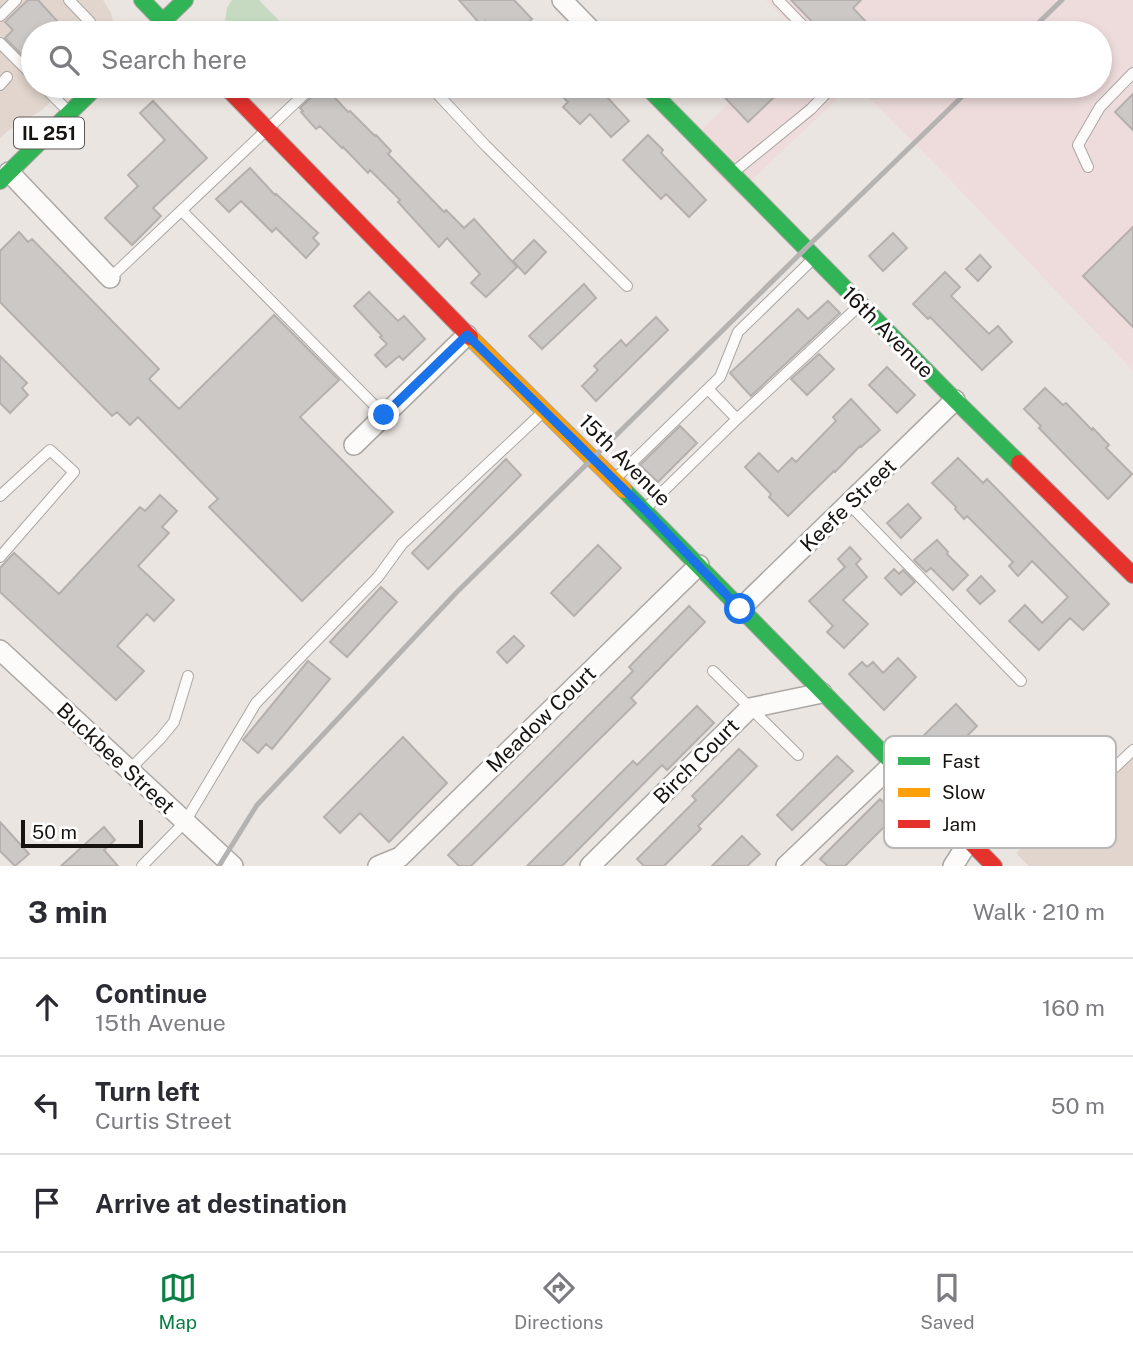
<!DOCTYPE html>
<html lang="en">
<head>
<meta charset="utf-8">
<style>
  body { margin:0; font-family:"Public Sans",sans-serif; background:#f7f7f7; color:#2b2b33 }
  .scale { position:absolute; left:21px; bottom:18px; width:122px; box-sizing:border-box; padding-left:7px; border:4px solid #171311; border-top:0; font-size:19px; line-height:24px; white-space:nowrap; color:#171311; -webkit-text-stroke:5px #fff; paint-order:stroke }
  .stop { position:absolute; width:21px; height:21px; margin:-16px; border:5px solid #1a73e8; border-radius:50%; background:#fff }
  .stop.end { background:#1a73e8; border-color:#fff; box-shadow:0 2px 7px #0008 }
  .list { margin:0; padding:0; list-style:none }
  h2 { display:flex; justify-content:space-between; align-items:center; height:91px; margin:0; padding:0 28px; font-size:30px }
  h2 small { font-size:23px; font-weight:400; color:#7c7c81 }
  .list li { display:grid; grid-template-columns:46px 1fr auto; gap:21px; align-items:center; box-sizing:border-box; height:98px; padding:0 28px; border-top:2px solid #e1e1e2 }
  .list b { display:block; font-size:26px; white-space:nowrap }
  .list p { margin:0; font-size:23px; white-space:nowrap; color:#7c7c81 }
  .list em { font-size:23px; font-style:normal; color:#7c7c81 }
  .icon { flex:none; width:38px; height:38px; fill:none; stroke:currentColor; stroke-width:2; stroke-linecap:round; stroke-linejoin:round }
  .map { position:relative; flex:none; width:1133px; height:866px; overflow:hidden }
  .search { position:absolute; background:#fff; box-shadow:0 4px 10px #0003; left:21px; right:21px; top:21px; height:77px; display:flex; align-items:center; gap:18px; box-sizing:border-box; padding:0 24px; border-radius:38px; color:#7c7c81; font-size:26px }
  .sheet { height:385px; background:#fff }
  nav { display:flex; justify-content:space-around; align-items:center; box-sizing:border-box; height:98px; border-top:2px solid #e1e1e2; background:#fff; font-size:19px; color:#7c7c81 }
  nav a { display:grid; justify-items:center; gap:4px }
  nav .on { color:#0b8043 }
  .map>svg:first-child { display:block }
  .built { fill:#e1d5cd }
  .industrial { fill:#eedcdc }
  .green { fill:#c6dac2 }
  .building { fill:#ccc8c5; stroke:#b5b0ad; stroke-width:2 }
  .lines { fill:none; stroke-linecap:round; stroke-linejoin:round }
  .lane-casing { stroke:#aba7a3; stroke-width:12 }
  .street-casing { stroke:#aba7a3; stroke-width:22 }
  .fast-casing { stroke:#aba7a3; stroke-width:18 }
  .slow-casing { stroke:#aba7a3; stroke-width:18 }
  .jam-casing { stroke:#aba7a3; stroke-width:18 }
  .lane { stroke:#fcfbfa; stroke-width:10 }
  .street { stroke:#fcfbfa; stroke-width:19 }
  .fast { stroke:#30b455; stroke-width:16 }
  .slow { stroke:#ff9f0a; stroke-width:16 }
  .jam { stroke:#e5322d; stroke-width:16 }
  .rail { stroke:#b5b3b2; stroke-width:5 }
  .route { stroke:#1a73e8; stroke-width:9 }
  .labels { text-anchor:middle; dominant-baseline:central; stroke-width:6; stroke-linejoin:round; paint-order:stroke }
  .shield { fill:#fff; stroke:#5d5a58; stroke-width:2 }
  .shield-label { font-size:19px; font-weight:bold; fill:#171311 }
  .street-label { font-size:21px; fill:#171311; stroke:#fff }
  .key { fill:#fff; stroke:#b9b8b8; stroke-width:2 }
  .key-label { font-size:19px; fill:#171311 }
</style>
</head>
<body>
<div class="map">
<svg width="1133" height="866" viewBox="0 0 1133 866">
  <rect width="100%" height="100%" fill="#ebe5e1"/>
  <path class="built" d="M0,0H103L111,13L114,26L112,33H33V86H67L42,110L9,130L0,138Z
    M1133,743V866H1029L1016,853Z"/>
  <path class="industrial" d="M766,0H1133V371L929,158L857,86H1100V33H799Z
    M746,86H851L737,194L688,143Z"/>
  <path class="green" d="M232,0H259L291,33H223L227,8Z"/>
  <path class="building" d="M28,0H38L58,22L46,33H33V45L22,55L5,38L13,30L5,22Z
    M459,0H514L532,19L518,33H497L485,21L481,25Z
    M791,0H861L853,8L869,25L861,33H823Z
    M320,86H324L348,112L350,111L375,136L376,135L391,151L388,154L444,212L446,210L464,228L474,219L517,267L486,297L471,283L480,274L447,238L439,247L398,202L400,200L370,170L368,173L343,147L342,148L320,126L316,129L301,112L303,111L300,108L318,91Z
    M552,86H600L609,95L607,97L629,121L611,137L590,114L580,124L563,107L568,102Z
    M714,86H786L748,122Z
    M1133,94V130L1115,112Z
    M153,101L207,158L153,208L161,216L132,245L105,218L138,186L128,175L165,140L140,113Z
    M648,135L663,150L661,153L706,200L689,217L666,194L661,199L623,160Z
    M250,168L275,195L276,194L318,233L313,238L319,244L306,258L276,228L272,232L241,201L229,212L216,199Z
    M1133,227V327L1083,276Z
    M19,232L28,242L32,239L159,369L149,379L179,409L274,315L339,380L300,417L393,512L302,601L209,507L218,499L138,417L130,425L117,412L112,416L0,302V251Z
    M893,233L907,248L883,271L869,256Z
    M534,240L546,252L525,274L513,261Z
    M980,255L991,267L978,281L966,269Z
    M945,272L960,287L951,296L989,334L998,326L1012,342L982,370L930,317L928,319L913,304Z
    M584,284L596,298L542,349L529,336Z
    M369,292L398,321L404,316L425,339L403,360L399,356L386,367L375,355L387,344L380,337L382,336L354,306Z
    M828,301L840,313L751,396L730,373L798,309L808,319Z
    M656,317L668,330L596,401L582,386L598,370L594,366L621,340L626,346Z
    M819,354L834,369L807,395L791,379Z
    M0,356L27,383L22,388L28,395L10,413L0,403Z
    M887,367L915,395L897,413L869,385Z
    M1045,388L1063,405L1066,403L1092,430L1093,428L1109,445L1106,448L1132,474L1108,499L1039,428L1041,426L1024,409Z
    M851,399L880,430L861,447L860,446L835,472L834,471L788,516L769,497L771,494L745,467L759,453L778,472L792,458L796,462L836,421L833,417Z
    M680,426L697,443L658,482L640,465Z
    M958,458L983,483L987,479L1109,604L1083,630L1070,618L1039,650L1009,621L1025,605L1042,623L1068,597L1032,561L1018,576L1009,566L1013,562L967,516L964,519L955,509L956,507L932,483Z
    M506,459L521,475L428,569L412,553Z
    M160,495L177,511L162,527L169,533L138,566L174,600L154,621L147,614L117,646L144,671L116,700L0,592V568L14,553L59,594L140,507L145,511Z
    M908,504L921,518L901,538L887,523Z
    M937,540L948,552L947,554L968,575L953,590L931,568L926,572L914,560Z
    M598,545L621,568L574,616L551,593Z
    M850,547L861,559L856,564L867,577L843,600L868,624L844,648L827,632L833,626L809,601L845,567L838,559Z
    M894,569L899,574L903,570L915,582L901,595L885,578Z
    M981,576L995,591L980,604L967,590Z
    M381,587L397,602L347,657L330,642Z
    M689,606L705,622L631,698L636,703L471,866H459L448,855L633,671L629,667Z
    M514,636L524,646L507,663L497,652Z
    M898,658L916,677L884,710L849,674L862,662L867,667L873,662L883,673Z
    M308,661L330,679L272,749L266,744L258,753L243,740Z
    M956,704L977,726L938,765L916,743Z
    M697,706L714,723L667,770L662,765L562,866H527L633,761L637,765Z
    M403,737L447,783L389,842L360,813L340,833L324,817Z
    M739,749L757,766L698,826L701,829L664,866H644L637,859L696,800L692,796Z
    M837,756L853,771L792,830L777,815Z
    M880,799L896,815L845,866H828L820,859Z
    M0,822L29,854L15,866L0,851Z
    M104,827L115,840L104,850L118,866H61Z
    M742,836L760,854L747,866H712Z"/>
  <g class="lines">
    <g class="lane-casing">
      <path id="lane" d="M69,0L90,22L78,33
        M778,0L810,33
        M0,16L16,0
        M0,43L33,76
        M0,85L7,77
        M43,86L67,110
        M430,86L485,145L627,286
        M1088,167L1078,145L1100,107L1133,73
        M735,171L811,109L833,86
        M182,211L384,415
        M110,278L313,86
        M708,389L737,419
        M615,479L720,377L738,332L813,259
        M0,496L50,450L74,472L0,557
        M849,504L1021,681
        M645,509L737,419L860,305
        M713,671L798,755
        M129,770L160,739L174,722L188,676
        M1092,789L1133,750
        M142,866L185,822L256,703L378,577L402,544L542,413"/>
    </g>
    <g class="street-casing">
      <path id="street" d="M562,0L594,33
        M9,172L110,278
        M354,445L467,335
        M740,609L955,400
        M0,650L233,866
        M378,866L400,857L699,565
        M590,866L750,708L822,693
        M786,866L893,764
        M953,866L969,841"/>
    </g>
    <g class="fast-casing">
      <path id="fast" d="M142,0L174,33
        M151,33L185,0
        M646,86L955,400L1019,463
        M0,181L97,86
        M624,490L924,795"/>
    </g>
    <g class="slow-casing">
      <path id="slow" d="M470,337L624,490"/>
    </g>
    <g class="jam-casing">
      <path id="jam" d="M225,86L470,337
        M1019,463L1133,575
        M924,795L994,866"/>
    </g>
    <use href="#lane" class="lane"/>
    <use href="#street" class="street"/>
    <use href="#fast" class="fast"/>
    <use href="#slow" class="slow"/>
    <use href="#jam" class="jam"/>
    <path class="rail" d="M1028,33L1062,0
      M219,866L257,805L456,593L805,249L973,86"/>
  </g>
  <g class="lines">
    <path class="route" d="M384,415L467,335L644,509L740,609"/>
  </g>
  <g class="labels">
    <rect class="shield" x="14" y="117.5" width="70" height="31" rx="5"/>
    <g class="shield-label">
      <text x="49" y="133">IL 251</text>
    </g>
    <g class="street-label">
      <text transform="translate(888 332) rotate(45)">16th Avenue</text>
      <text transform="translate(625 460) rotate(45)">15th Avenue</text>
      <text transform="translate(848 505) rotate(-44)">Keefe Street</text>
      <text transform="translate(541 719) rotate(-44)">Meadow Court</text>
      <text transform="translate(116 758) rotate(43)">Buckbee Street</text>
      <text transform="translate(696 761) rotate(-45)">Birch Court</text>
    </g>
  </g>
  <rect x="884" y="736" width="232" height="112" rx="10" class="key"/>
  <rect x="898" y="757" width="32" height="8" fill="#30b455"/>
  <rect x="898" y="788" width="32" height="9" fill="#ff9f0a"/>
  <rect x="898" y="820" width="32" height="8" fill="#e5322d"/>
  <g class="key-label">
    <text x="942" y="768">Fast</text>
    <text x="942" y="799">Slow</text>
    <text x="942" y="831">Jam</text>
  </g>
</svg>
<div class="scale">50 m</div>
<div class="stop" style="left:740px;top:609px"></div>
<div class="stop end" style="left:384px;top:415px"></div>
<div class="search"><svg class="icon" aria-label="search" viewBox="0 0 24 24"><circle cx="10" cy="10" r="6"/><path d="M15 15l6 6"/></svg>Search here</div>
</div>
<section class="sheet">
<h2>3 min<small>Walk · 210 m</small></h2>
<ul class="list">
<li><svg class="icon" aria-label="ahead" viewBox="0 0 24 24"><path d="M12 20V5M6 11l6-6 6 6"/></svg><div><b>Continue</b><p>15th Avenue</p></div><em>160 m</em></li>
<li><svg class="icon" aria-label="left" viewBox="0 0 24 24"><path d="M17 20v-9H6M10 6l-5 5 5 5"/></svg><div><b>Turn left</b><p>Curtis Street</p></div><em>50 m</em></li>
<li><svg class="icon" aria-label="arrive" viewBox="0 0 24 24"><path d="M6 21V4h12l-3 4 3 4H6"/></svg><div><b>Arrive at destination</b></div></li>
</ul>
</section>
<nav>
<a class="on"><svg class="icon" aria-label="map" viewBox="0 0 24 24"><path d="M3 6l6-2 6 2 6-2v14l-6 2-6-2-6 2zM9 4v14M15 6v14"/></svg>Map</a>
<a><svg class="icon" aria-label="directions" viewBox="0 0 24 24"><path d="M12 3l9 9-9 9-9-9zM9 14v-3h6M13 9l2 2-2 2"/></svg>Directions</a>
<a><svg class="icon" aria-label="saved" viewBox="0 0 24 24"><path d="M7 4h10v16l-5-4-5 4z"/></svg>Saved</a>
</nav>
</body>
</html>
